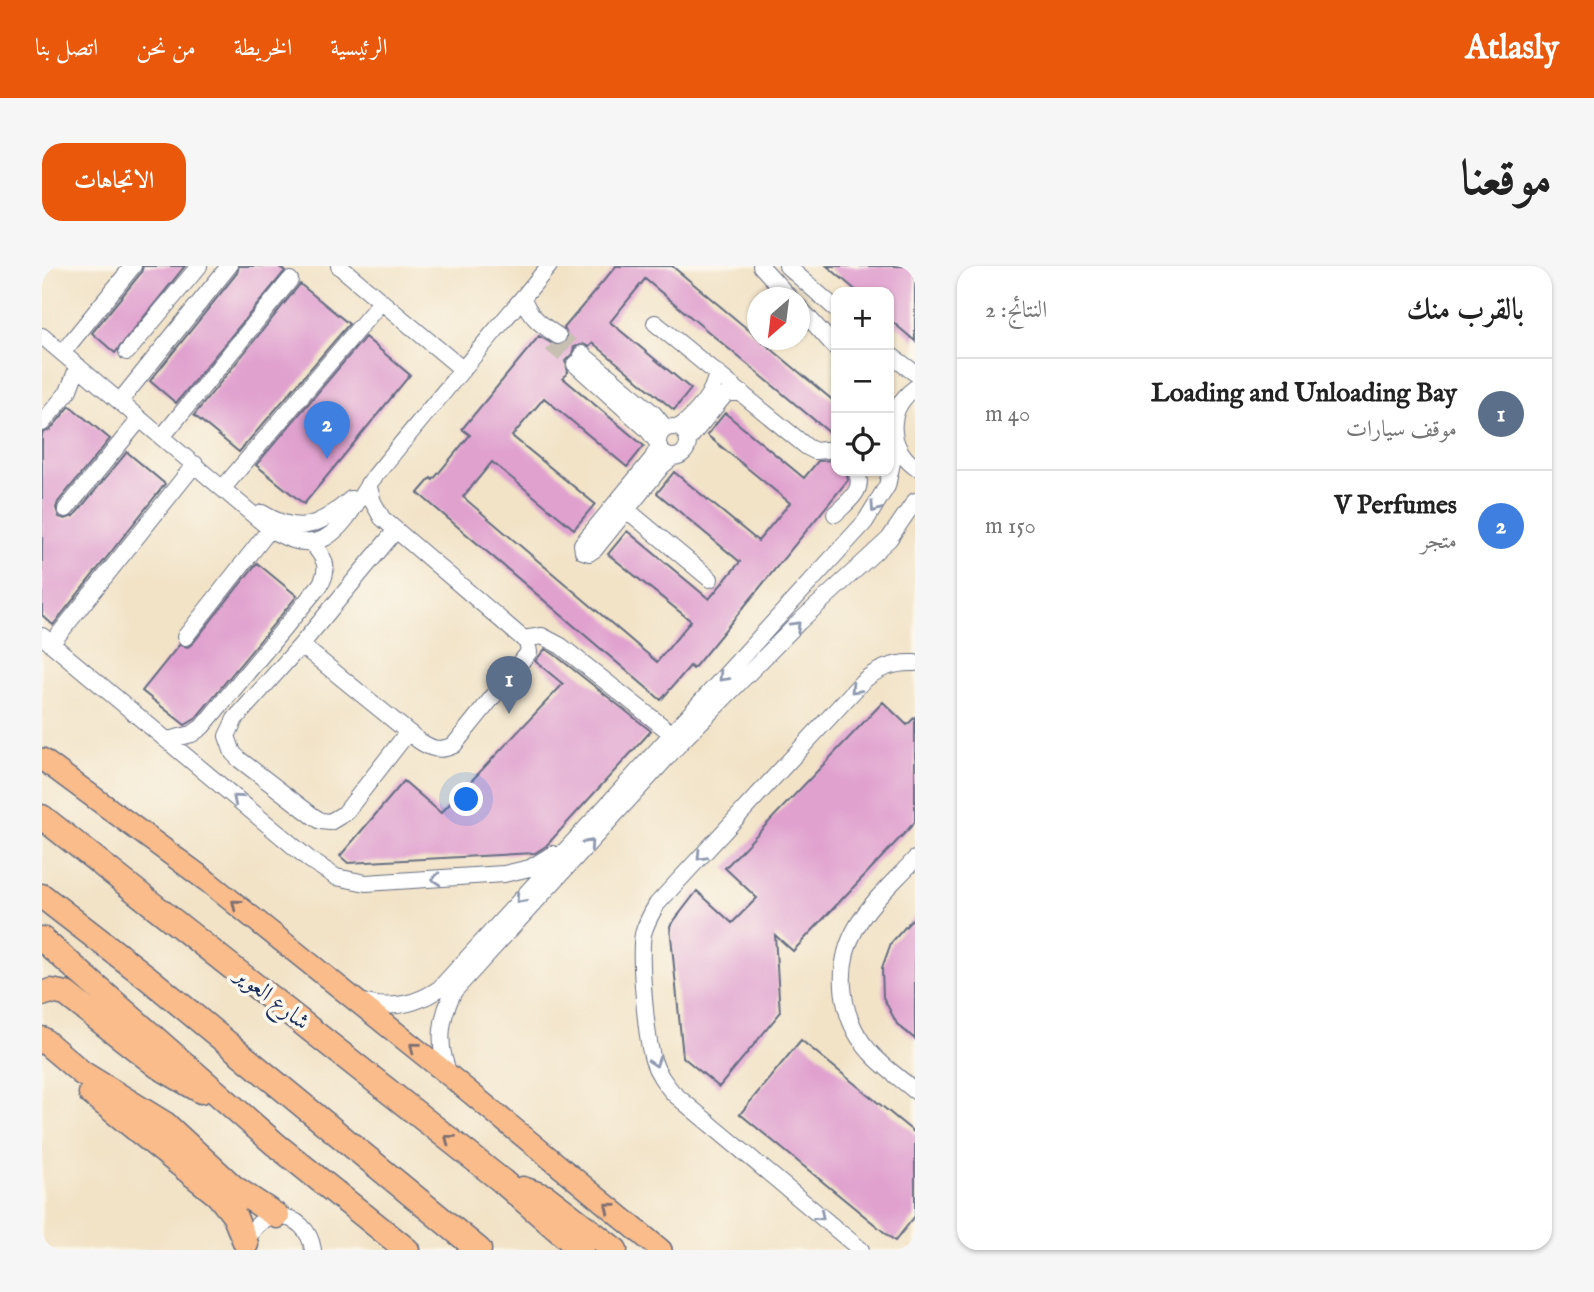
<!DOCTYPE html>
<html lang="ar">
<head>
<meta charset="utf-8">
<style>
  body { margin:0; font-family:"IM FELL English",Amiri,serif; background:#f6f6f6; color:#222; direction:rtl }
  .controls { position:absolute; right:21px; top:21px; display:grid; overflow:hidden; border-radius:14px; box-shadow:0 2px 5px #0004 }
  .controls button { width:63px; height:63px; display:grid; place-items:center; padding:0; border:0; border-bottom:2px solid #e0e0e0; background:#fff; color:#222; font:35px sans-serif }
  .compass { position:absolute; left:705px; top:21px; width:63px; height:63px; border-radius:50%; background:#fff; box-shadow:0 2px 5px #0004; rotate:208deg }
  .you { position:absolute; left:425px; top:534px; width:24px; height:24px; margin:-18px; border:5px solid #fff; border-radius:50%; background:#1a73e8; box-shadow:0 0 0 10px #1a73e833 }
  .badge { display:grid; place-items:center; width:46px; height:46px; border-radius:50%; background:#ea580c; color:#fff; font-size:23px; font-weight:700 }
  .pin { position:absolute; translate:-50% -58px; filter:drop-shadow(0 2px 4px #0008) }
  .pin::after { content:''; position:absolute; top:37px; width:24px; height:21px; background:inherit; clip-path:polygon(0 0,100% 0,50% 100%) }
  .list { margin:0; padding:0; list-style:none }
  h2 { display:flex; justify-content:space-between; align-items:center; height:91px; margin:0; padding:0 28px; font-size:30px }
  h2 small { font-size:23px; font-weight:400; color:#767676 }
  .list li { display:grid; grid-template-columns:46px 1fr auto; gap:21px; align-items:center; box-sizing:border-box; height:112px; padding:0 28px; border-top:2px solid #e0e0e0 }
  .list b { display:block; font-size:26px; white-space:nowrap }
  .list p { margin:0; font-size:23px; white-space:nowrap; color:#767676 }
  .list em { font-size:23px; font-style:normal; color:#767676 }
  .icon { flex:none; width:38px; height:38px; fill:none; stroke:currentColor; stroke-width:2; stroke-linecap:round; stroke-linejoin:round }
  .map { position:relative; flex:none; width:873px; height:984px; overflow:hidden; direction:ltr; border-radius:21px }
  header { display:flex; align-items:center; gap:42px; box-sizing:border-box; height:98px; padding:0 35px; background:#ea580c; color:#fff }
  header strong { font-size:33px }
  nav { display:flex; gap:38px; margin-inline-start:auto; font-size:24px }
  .intro { display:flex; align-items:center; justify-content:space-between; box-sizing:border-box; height:168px; padding:0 42px }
  h1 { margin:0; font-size:49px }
  .button { padding:18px 32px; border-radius:21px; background:#ea580c; color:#fff; font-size:24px; font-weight:700 }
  main { display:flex; gap:42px; padding:0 42px }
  aside { flex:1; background:#fff; border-radius:21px; box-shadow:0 2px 5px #0004 }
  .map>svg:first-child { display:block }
  .building { fill:#e0a1cf }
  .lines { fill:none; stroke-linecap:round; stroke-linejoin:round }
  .minor-tunnel { stroke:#c7bfb2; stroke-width:16; stroke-dasharray:16 8; stroke-linecap:butt }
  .minor-casing { stroke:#666e83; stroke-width:18 }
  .major-casing { stroke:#666e83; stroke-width:24 }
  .highway-casing { stroke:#666e83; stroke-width:27 }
  .minor { stroke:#fff; stroke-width:16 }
  .major { stroke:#f9bc8a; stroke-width:21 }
  .highway { stroke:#f9bc8a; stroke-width:24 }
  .oneway { stroke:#8d97ae }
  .oneway2 { stroke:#7f6e72 }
  .labels { text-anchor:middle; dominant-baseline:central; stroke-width:7; stroke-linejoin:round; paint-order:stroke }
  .street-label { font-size:24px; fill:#1b2f5e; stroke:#fbf7ec }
</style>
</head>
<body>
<header>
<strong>Atlasly</strong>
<nav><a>الرئيسية</a><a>الخريطة</a><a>من نحن</a><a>اتصل بنا</a></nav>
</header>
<div class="intro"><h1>موقعنا</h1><a class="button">الاتجاهات</a></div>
<main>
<aside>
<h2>بالقرب منك<small>النتائج: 2</small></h2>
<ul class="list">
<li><span class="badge" style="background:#5c6f8a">1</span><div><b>Loading and Unloading Bay</b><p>موقف سيارات</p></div><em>40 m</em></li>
<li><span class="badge" style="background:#3f7fe0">2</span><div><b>V Perfumes</b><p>متجر</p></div><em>150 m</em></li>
</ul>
</aside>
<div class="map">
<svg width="873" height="984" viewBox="0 0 873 984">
  <rect width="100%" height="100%" fill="#fbf7ec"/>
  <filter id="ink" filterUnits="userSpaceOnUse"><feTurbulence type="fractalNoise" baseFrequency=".0143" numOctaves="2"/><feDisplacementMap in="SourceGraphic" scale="14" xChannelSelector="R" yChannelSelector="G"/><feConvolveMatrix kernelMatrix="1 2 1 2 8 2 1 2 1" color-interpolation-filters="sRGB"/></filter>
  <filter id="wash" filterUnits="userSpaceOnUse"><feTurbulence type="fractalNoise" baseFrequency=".00686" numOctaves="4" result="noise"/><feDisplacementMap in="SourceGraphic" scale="28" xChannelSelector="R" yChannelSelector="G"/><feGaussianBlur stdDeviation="1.57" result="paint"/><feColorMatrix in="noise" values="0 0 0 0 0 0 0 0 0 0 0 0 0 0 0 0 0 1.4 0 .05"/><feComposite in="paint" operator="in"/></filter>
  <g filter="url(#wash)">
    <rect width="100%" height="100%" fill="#f2e3c7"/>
    <g id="blocks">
      <path class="building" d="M101,0H143L73,87L50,67L99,7Z
        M197,0H236L243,5L134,137L108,115L195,7Z
        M574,0H630L794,137V172L603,13L568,56L649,123L632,144L551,77L547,81L541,78L532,81L530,88L523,95L526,106L521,112L602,180L585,201L502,132L470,170L553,238L532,263L450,196L421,231L615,396L649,355L566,288L585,265L667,333L698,296L615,227L632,206L716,275L748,237L665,169L683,147L762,212L776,195L794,194V205H804L806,214L651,403L648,400L619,434L376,227L389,212L391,214L428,169L420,163L497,70L514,80L524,76L526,70L522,62Z
        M785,0H873V75L847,53V26H816Z
        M258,18L307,58L197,186L152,149Z
        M323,71L368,109L262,238L214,199Z
        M28,140L68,173L16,236L14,242L17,251L23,253L32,250L85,186L123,218L11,359L0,349V167L8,164Z
        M215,297L255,330L153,453L143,459L100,425L137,379L146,381L151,377Z
        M503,383L513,389L609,465L504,580L493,587L306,597L298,590L362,515L399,547L521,418L493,395Z
        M841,436L865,459L873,451V556L751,685L733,669L738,747L677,821L641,791L628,660L655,625L690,657L715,632L683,602Z
        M873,650V773L855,758L841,731L840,702L849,677Z
        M759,774L873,867V950L853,975L698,848Z"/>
    </g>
  </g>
  <g filter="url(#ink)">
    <use href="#blocks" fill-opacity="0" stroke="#666e83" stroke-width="2"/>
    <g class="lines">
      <path class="minor-tunnel" d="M516,70L540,88
        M509,78L533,98"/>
      <g class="minor-casing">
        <path id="minor" d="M297,0L420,103
          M719,0L748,32
          M745,0L794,43
          M481,31C486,50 500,59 516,70
          M758,42L794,82
          M613,57L765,181L773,185L794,183
          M0,70L228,263C244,273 264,282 283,272C306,259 317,229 333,210C390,139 449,70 507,0
          M85,86L157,0
          M20,87L91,0
          M540,88L612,148L621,159L626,162
          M847,88L873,107
          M533,98L605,163L616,177
          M873,122C844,143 845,180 873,201
          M78,135L187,0
          M0,157L26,126L36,100
          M616 176a15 15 0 1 1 30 0a15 15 0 1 1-30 0Z
          M636,162C652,151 674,126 674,106
          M120,171L248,14
          M646,174L682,130L687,127H700
          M617,180L610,193L540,278L541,285L547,287L553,283L620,200L631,191
          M181,222L339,36
          M24,243L98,153
          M585,244L668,313
          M220,247C257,270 278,260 309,233
          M793,248C806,235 824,224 814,205
          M354,264L259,379L193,453L185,470L191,487L198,494L271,550L279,555L288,556L303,547L366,466
          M0,370L268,594L294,611L324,617L462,608L488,602L511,588
          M143,371L228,263
          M481,373L500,370L519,380L629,467
          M9,378L153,198
          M259,379L376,474C389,483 397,486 412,479L487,386L485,376L340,252L331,236L326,218
          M126,474L150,468L160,461L278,319C289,301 282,291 269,276
          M873,593C853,615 828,636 814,662C792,701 798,753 828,786C841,801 858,812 873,825
          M316,735C346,744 373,740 398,722L823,256L845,220L854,178
          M408,810C395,781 397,754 412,725L641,474L757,356L847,273L873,235
          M204,981C212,938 265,942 271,984
          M819,984L631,827C623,817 615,807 611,794C604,771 597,692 601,668C604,657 609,648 615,638L820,416C836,402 852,396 873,397"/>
      </g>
      <g class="major-casing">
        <path id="major" d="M0,493L165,615L408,810L619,984"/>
      </g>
      <g class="highway-casing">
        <path id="highway" d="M0,551L460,915L539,984
          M0,630L106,712L437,984
          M0,673L233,878L365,984
          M0,728L9,725L24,728L116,800L159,825
          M0,773L40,807L123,858L191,921L235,950
          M49,827L176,929L192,949L204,978
          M481,923L504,931L573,984"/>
      </g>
      <use href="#minor" class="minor"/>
      <use href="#major" class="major"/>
      <use href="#highway" class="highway"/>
    </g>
    <defs><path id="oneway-chevron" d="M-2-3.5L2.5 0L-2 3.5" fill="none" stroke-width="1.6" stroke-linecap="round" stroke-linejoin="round" transform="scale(1.75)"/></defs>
    <g class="oneway">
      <use href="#oneway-chevron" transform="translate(833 242) rotate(124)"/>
      <use href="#oneway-chevron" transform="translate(754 360) rotate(-44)"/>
      <use href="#oneway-chevron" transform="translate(681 411) rotate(133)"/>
      <use href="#oneway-chevron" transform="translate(813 423) rotate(133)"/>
      <use href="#oneway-chevron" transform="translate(195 533) rotate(-140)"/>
      <use href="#oneway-chevron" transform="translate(547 578) rotate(-48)"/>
      <use href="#oneway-chevron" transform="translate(659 590) rotate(133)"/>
      <use href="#oneway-chevron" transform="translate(394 613) rotate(176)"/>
      <use href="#oneway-chevron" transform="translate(478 633) rotate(132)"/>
      <use href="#oneway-chevron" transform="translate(613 796) rotate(71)"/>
      <use href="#oneway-chevron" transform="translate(778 950) rotate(40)"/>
    </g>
    <g class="oneway2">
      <use href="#oneway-chevron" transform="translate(194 638) rotate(-141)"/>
      <use href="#oneway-chevron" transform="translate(372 781) rotate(-141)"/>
      <use href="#oneway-chevron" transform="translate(407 873) rotate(-142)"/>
      <use href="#oneway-chevron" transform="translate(567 941) rotate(-141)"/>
    </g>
  </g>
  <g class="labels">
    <g class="street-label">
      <text transform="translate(230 733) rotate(38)">شارع العوير</text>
    </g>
  </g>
</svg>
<div class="controls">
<button>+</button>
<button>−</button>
<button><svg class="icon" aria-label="locate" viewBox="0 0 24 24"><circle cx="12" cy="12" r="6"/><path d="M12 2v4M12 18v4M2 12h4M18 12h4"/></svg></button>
</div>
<svg class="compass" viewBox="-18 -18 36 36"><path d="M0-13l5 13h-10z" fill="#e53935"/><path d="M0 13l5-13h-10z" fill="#767676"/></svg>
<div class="you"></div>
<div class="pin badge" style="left:467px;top:448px;background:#5c6f8a">1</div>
<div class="pin badge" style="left:285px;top:193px;background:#3f7fe0">2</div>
</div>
</main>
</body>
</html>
